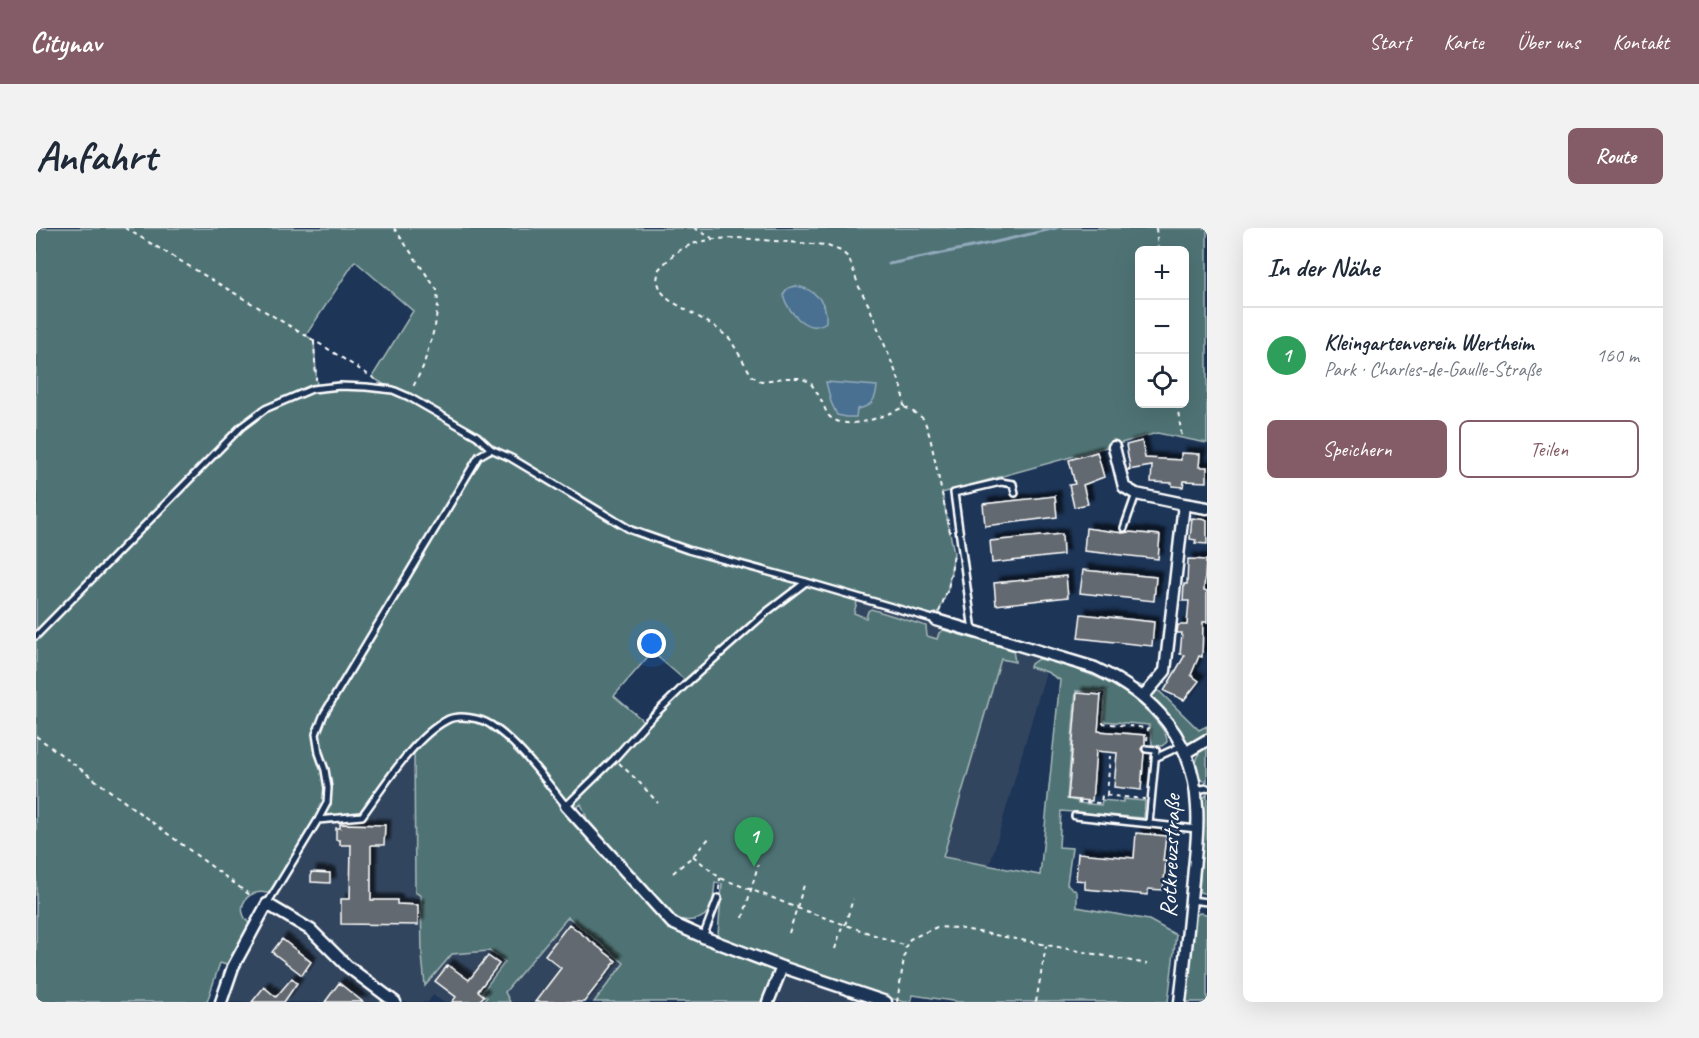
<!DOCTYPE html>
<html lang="de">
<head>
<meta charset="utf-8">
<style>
  body { margin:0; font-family:Caveat,sans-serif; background:#f2f2f3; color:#1f2937 }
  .controls { position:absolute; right:18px; top:18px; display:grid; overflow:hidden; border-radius:9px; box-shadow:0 6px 24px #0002 }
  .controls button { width:54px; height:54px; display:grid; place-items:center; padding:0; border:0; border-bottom:2px solid #e0e1e3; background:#fff; color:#1f2937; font:30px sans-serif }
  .you { position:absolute; left:616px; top:416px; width:21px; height:21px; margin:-15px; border:4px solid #fff; border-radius:50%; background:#1a73e8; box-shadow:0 0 0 9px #1a73e833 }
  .badge { display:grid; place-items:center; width:39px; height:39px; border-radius:50%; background:#845c67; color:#fff; font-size:20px; font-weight:700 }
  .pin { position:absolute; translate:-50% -50px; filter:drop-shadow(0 2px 3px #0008) }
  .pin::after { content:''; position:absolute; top:32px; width:21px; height:18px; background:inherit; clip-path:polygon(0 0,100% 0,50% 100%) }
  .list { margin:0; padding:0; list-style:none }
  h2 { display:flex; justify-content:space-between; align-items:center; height:78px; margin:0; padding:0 24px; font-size:26px }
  h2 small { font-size:20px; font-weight:400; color:#747a83 }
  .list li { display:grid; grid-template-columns:39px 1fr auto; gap:18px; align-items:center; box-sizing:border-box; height:96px; padding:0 24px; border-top:2px solid #e0e1e3 }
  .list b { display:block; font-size:22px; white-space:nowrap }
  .list p { margin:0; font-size:20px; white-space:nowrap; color:#747a83 }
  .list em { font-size:20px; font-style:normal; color:#747a83 }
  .actions { display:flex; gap:12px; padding:18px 24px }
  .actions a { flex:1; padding:14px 0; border:2px solid #845c67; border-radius:9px; text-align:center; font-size:21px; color:#845c67 }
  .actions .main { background:#845c67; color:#fff }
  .icon { flex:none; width:33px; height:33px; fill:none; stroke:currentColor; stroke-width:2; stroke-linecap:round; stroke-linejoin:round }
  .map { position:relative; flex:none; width:1171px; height:774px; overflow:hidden; border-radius:9px }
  header { display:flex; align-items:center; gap:36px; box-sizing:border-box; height:84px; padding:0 30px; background:#845c67; color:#fff }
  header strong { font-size:28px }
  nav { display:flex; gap:33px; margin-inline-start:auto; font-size:21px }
  .intro { display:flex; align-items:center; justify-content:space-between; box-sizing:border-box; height:144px; padding:0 36px }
  h1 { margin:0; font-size:42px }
  .button { padding:15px 27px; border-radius:9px; background:#845c67; color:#fff; font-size:21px; font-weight:700 }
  main { display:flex; gap:36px; padding:0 36px }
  aside { flex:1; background:#fff; border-radius:9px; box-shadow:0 6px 24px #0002 }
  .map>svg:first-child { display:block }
  .built { fill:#32455e }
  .green { fill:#507374; stroke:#a8b9ba; stroke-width:1.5; fill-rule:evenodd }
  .water { fill:#486f90; stroke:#91a9bc; stroke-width:1.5 }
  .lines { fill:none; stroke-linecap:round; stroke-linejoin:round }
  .stream { stroke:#91a9bc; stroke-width:3 }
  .building { fill:#64696f; stroke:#fff; stroke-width:1.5; filter:url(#shadow) }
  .service-casing { stroke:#fff; stroke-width:10 }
  .minor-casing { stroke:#fff; stroke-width:15 }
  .path { stroke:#fff; stroke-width:2; stroke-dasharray:4.5 4.5; stroke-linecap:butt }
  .service { stroke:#1d3557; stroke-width:5 }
  .minor { stroke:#1d3557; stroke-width:10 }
  .labels { text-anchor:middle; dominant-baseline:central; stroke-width:5; stroke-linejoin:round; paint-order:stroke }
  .street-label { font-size:24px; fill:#fff; stroke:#1d3557 }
</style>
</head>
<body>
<header>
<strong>Citynav</strong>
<nav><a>Start</a><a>Karte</a><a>Über uns</a><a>Kontakt</a></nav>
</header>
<div class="intro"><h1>Anfahrt</h1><a class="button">Route</a></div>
<main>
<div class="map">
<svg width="1171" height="774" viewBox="0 0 1171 774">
  <defs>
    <filter id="shadow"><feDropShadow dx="5.5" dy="-5.5" stdDeviation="1.5" flood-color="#0009"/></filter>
  </defs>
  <rect width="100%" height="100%" fill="#1d3557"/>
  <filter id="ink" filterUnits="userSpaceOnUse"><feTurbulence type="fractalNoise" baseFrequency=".0167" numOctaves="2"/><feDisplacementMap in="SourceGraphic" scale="12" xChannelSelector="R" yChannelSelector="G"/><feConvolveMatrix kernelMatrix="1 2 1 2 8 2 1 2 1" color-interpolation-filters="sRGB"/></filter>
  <g filter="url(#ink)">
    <path class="built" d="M823,369L1015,426L946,664L781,624L785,375Z
      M378,519L379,664L385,667L386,727L389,757L416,726L453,723L469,734L446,764L451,769L447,774H407L397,767L392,774H185L197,739L282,592Z
      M532,689L588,735L558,774H474L469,764Z
      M746,739L850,774H732Z"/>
    <path class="green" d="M0,0H1171V215L1121,205L906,265L918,325L912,361L900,392L822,370L818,385L830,390L832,383L835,381L890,398L891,408L901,411L903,405L907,402L977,422L979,434L965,431L907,629L1004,647L1024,452L1011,444L994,439L995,436L1002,431C1011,432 1020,435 1029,438C1065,448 1098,465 1121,494C1126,501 1131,505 1131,514L1126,518L1116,517C1116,508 1113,505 1113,497L1067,493L1069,464L1040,463L1031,571L1041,573L1042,575L1065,577L1066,572L1087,574V571L1109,573L1108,590L1025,583L1023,619L1036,620L1031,656L1041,664V679L1113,692L1140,707L1132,774H923L877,767L875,774H868L840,766L685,711L682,706L686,656L679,655C678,662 678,671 675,678C669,695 648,695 635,688L552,593L545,576L536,584L636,695L743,738L731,774H558L588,735L532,689L469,764L474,774H447L451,769L446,764L469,734L453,723L416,726L389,758L386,727L385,668L379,664L378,520L326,588L282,592L237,667C213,656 195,680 215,697L197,739L184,735L171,774H0ZM1104,22H1148V176H1104ZM319,33L377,83L336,149L355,161L304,158L281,160L278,113L270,107ZM616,424L651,454L610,495L578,468Z
      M1080,450L1123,463L1163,502L1171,498V512L1149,525L1132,496Z
      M1171,517V554L1163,551L1160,535L1164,520Z
      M1171,566V666L1163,664L1168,588L1167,571Z
      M1163,685L1171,686V774H1149L1159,689Z"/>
    <path class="water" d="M760,58C779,61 792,75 790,94C771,108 752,83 747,67C750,60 753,59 760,58Z
      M790,154L841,158C840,172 835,179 821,181L820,189H811L801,187L795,174Z"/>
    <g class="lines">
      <path class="stream" d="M853,36L960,14L1020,0"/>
    </g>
    <path class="building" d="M1106,213L1109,230L1145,232V225L1164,226L1163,239H1171V254L1148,253L1147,259L1136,258V255L1115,254L1116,238L1092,242L1094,239L1090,217Z
      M1061,224L1068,249L1047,257L1052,276L1038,279L1033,257L1039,256L1033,232Z
      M1019,268L1021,289L949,298L947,276Z
      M1156,290L1171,292V316L1159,315L1160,312L1154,311Z
      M1050,300L1087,305L1093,304L1124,307L1122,331L1048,323Z
      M1026,306L1027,327L956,335L954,313Z
      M1152,331L1170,332L1168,362L1171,363V394H1167L1166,429L1163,428L1155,447L1163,453L1148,472L1128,463L1149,427L1144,426L1146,405H1141L1142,397H1151L1153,373H1147L1148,356H1151Z
      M1047,342L1120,349L1118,373L1044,365Z
      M1030,348L1032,369L960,377L958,355Z
      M1045,386L1118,394L1116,418L1042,410Z
      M1041,465L1065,467L1062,503L1109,507V516L1105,521L1108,525L1105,562L1078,559L1081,525L1060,523L1056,573L1032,571Z
      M304,596L349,597L348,617H335V672H361V676L382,677V697L305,696V671H314L315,617H304V612H300V600H304Z
      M1100,605L1130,608L1127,633H1130L1127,662L1112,661V667L1049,661V653L1040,652L1042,625L1098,630Z
      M275,644L294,645V655L275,654Z
      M533,696L580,733L548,774H499L525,740L509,727Z
      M246,711L275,734L266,747L236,724Z
      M452,728L463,736L442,763L448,768L442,774H416L420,769L399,753L412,737L433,752Z
      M256,750L261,755L248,774H216L228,759L240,769Z
      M303,755L327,774H289Z"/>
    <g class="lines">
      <g class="service-casing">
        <path id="service" d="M1088,300L1100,266
          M937,403L918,265L965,254L977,256L979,265
          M0,408L205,199L229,181L276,161L304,158L330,159L357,162L373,169L441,208L455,221L475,230L595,302L652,322L770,354L900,392
          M1110,521L1120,522L1113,595
          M1119,530L1145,518
          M1160,562L1171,560
          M1039,588L1161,601
          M282,592L326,588C348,558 378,509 411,492C422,486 445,490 455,497C484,516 508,551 530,578L578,531L610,495L651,455L732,383L770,354
          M1155,672L1171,674
          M231,676L282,592L291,575L292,560L289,542L283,525L280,506L288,486L443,228L455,221
          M667,709L682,670"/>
      </g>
      <g class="minor-casing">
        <path id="minor" d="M1078,219L1088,259L1100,266L1148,276L1129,443L1107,469
          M1148,276L1171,280
          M900,392L1059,440C1118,468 1158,510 1161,579C1163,603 1159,627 1157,651C1153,692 1149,733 1144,774
          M1149,525L1171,512
          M530,578L636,695L667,709L743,738L850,774
          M185,774L197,739L231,676L275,702L311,738L359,774
          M732,774L746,739"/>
      </g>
      <path class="path" d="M89,0L289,119L342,153
        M358,0L401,62L402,77L399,98L387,139L376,161
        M658,0L676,10
        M1120,0L1122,22
        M278,113L280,152
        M1141,176L1146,210
        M868,179L866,160L833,78L823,59L813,30L805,23L789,17L702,10L677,11L656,16L640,24L623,41L621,52L625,63L633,72L678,98L694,111L716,148L725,153L750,150H764L774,154C777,159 781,164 784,170C787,175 789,182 792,187C809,206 850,187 868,179L876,183L888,191L894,209L915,308
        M903,384L912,361L918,326
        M1066,495L1112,500L1111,514
        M0,508L214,667
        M583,535L603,554L622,575
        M1071,567L1074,528
        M1043,572V574L1065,575L1066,567L1109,571
        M657,628L684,650L737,670L761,680L870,718
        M637,645L657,628L675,608
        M683,662L684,650
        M707,690L722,637
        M809,697L817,671
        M753,705L769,654
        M799,721L807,696
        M861,774L870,718L874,711L901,699L922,700L1111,736
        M1000,774L1010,718"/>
      <use href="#service" class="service"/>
      <use href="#minor" class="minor"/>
    </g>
  </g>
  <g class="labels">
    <g class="street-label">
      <text transform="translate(1134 628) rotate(-88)">Rotkreuzstraße</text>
    </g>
  </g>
</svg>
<div class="controls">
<button>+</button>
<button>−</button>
<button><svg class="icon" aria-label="locate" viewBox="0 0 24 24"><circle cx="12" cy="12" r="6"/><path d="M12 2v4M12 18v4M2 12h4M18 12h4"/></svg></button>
</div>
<div class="you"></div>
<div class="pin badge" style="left:718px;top:639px;background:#2e9e5b">1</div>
</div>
<aside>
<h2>In der Nähe<small></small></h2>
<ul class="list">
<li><span class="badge" style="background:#2e9e5b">1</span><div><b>Kleingartenverein Wertheim</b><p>Park · Charles-de-Gaulle-Straße</p></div><em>160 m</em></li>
</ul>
<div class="actions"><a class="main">Speichern</a><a>Teilen</a></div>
</aside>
</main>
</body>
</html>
